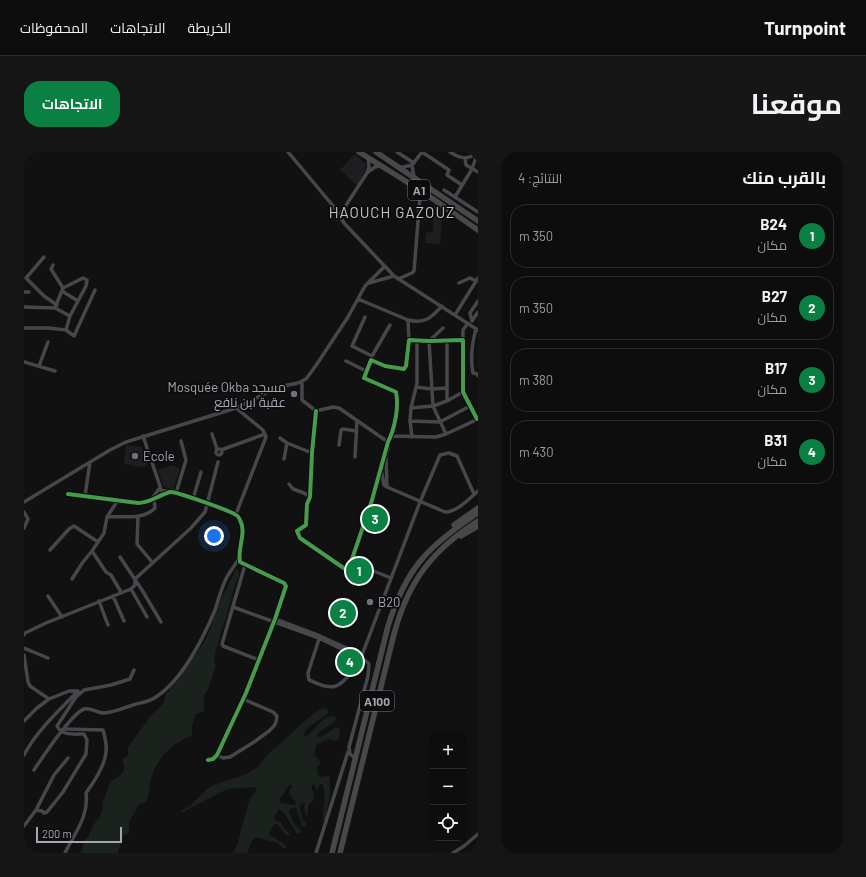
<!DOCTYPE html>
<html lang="ar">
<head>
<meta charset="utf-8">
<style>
  body { margin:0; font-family:Barlow,Cairo,sans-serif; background:#161617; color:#f1f3f6; direction:rtl }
  .controls { position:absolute; right:12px; bottom:12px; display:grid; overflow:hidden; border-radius:8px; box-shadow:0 2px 6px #0003 }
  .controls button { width:36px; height:36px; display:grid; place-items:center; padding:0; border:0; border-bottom:1px solid #2d2d2e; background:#0d0d0e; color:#f1f3f6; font:20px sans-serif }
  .scale { position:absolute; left:12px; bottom:10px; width:86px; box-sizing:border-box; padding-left:4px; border:2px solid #a4a7b1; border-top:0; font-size:11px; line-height:14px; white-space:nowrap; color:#a4a7b1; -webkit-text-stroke:3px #0c0c0d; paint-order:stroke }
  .you { position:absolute; left:190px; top:384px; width:14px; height:14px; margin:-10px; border:3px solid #fff; border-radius:50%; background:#1a73e8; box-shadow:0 0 0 6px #1a73e833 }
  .badge { display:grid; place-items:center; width:26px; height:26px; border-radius:50%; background:#0b8043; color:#fff; font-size:13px; font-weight:700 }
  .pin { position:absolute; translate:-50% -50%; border:2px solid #fff; box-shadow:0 1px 4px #0006 }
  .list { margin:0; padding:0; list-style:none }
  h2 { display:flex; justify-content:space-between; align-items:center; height:52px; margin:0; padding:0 16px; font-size:17px }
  h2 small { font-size:13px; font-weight:400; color:#9a9c9e }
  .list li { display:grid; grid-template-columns:26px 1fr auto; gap:12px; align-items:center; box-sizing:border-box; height:64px; margin:0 8px 8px; padding:0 8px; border:1px solid #2d2d2e; border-radius:16px }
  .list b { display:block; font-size:15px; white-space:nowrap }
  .list p { margin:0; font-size:13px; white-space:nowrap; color:#9a9c9e }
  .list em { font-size:13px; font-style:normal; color:#9a9c9e }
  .icon { flex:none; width:22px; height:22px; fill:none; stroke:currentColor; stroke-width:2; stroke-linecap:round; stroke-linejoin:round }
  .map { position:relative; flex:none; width:454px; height:701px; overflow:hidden; direction:ltr; border-radius:16px }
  header { display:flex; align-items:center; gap:24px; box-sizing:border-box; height:56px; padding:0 20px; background:#0d0d0e; border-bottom:1px solid #2d2d2e }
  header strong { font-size:19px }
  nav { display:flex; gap:22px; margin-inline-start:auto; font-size:14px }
  .intro { display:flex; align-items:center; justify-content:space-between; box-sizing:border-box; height:96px; padding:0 24px }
  h1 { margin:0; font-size:28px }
  .button { padding:10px 18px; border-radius:16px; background:#0b8043; color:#fff; font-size:14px; font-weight:700 }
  main { display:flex; gap:24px; padding:0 24px }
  aside { flex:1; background:#0d0d0e; border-radius:16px; box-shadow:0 2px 6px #0003 }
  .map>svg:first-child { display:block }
  .built { fill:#1e1e20 }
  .green { fill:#1b211c; fill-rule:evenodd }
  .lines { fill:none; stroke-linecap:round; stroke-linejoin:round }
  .minor { stroke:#46474a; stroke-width:3.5 }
  .highway { stroke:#48484b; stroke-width:5.5 }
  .cycleway-casing { stroke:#0c0c0d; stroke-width:6 }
  .cycleway { stroke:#469c4c; stroke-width:4 }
  .poi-dot { fill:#717279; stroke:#0c0c0d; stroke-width:1.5 }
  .labels { text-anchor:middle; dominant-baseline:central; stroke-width:3.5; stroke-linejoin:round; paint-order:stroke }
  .shield { fill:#0c0c0d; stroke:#767880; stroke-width:1 }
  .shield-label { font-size:12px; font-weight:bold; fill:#a4a7b1 }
  .poi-label { font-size:13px; fill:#a4a7b1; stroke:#0c0c0d; text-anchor:start }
  .quarter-label { font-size:15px; letter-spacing:1px; fill:#c4c6cd; stroke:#0c0c0d }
</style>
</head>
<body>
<header>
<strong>Turnpoint</strong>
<nav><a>الخريطة</a><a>الاتجاهات</a><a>المحفوظات</a></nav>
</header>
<div class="intro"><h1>موقعنا</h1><a class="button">الاتجاهات</a></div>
<main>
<aside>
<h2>بالقرب منك<small>النتائج: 4</small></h2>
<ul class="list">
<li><span class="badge">1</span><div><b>B24</b><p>مكان</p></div><em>350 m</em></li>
<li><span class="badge">2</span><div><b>B27</b><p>مكان</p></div><em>350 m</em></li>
<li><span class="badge">3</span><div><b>B17</b><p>مكان</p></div><em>380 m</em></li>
<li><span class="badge">4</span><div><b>B31</b><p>مكان</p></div><em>430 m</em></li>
</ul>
</aside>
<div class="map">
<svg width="454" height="701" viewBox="0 0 454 701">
  <rect width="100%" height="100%" fill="#111112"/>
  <path class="built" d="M331,2L343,13L334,34L316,18Z
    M410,52L419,58L416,92L401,91L402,80L409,81Z
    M102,293L118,295V298H119L123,310V314L117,315L100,312Z
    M148,313L156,317L149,338L139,334L134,318Z"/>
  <path class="green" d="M213,416L215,421V424L211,432L202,466L198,476L194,493L192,496L190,510L192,514L185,535L180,544V559L172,562L168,574V584C150,589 131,608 127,627C125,634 125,641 123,648L121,650L114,653L111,661L105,669V680L98,685L94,701H56L59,695V689L64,685L70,672L76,664L78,658L79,649L87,629C97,624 104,619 98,607L104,604V595L129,561L135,556L141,548V543L152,530L182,487L197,447Z
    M301,556L304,558V561C296,569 281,574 279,585C289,584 296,563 311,564L312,568C306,575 298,576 293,583V585H297L312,575L315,576L316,578L315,587L308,589L307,586L292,593L290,603C294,606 300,610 293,615L294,623L299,626L301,624L306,625V641L301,668H299V666C299,655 303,644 298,632L295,633L293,639L290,632L287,634L290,642L289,648L284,653V661L282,664L280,655L281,650L276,653C275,657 278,663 279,668L282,670V673L279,675L278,674L272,655L267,657L265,660L271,673L277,678V681L273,682C268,675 262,661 255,657L250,665L252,670H256L266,683L265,684L262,683L253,672H250L245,681L246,683L262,693L263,696H259C252,688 242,689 232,685L229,687L223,701H209L214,690L225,649L232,638V635L203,637L157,661V659L167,653L183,637L189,633L220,623L234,615L246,600L255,593L276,573L294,558ZM265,633H268L265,641L272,651L270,653L257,651L256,647Z"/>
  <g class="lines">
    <path class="minor" d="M264,0L310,55L320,71L370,124L454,178
      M373,0L390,11
      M398,0L425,18L423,23L438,33
      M426,0C435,6 444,9 453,0
      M441,6L442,13L454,20
      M388,13L390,25
      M375,16L388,13L398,0
      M344,20L351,15L356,14
      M420,38L454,60
      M431,45L448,17L454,0
      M315,64L343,21L345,15L344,5
      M20,105L2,126L20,144L33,153
      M374,127L388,121L390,119L396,45L399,40
      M345,131L370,124
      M435,131L446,126L452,129
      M39,136L59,126L63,128L62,134L46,164
      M38,139L54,149
      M0,140H5
      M334,147L384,168C401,172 407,166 418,154
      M0,155L31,156L39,136L27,117L29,113
      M431,163L454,126
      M341,165L328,194L348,204L366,173
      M384,168L385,188
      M448,169L446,161L454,149
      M448,169L454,160
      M0,176H24L42,178L46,164L31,156
      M419,176L405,189L409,254L422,282
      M452,177C448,191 446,206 449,221L453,222L454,224
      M42,178L50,184L71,138
      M439,188V178L444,171
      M322,209L342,219
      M0,210L31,219
      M15,214L24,190
      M278,229V248L292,259
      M392,235L408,237L422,236
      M423,249V188
      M387,256L409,254L423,249L439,240
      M292,259L288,301L286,345L283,352L282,373L273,379L276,386L324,419L348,348L364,290C371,276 375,255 372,240L340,226L347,208L361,214L380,217L382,214L385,188L405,189L439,188V240L453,267
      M292,259L309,255L315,256L364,290V297L362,303
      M386,269L416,270L446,254
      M188,282L193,297
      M119,284L139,343
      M367,284L412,285L422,282L454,267
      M388,285L386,269L387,256L393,231V189
      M256,286L263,291L288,301
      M315,293L317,278L319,277L332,279
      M192 300a3 3 0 1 1 6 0a3 3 0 1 1-6 0Z
      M197,298L241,282
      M360,303L362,306L363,335
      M331,305L333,269
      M260,307L263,291
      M357,317L360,333L363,335L421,360C433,360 445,347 454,339
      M265,332L269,337L280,341L286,345
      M152,341L162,308L157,289
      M44,342L114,351C126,351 135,343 146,340C151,339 207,359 212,363C213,363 216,367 216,368C223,381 213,396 216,410L260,431L262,434L251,467L222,541L193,603L189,607L184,608
      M61,344L66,310
      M169,347L177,320
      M127,348L135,337L147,340
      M0,350L86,298L102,290L212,256L254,235L274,231L282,227L293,212L324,165L341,134L361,114
      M0,360L4,367L0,376
      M212,362L242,285L239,278L212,256
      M114,364L113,392L128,410
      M83,365C99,364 120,368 131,356L130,347
      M26,398L45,377L50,374L74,390
      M68,399L82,420L87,423L97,440
      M96,405L118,438L137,470
      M221,413L198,492L199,494L235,508
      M335,413L367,426
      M48,427L59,410L68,399L80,381L83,365L94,348
      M107,437L123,465
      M24,444L38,465
      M89,444L100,469
      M75,449L84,473
      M209,455L295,486L342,509L345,512L344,524L325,595L326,602L331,606
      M251,467L296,484L338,503
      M0,483L1,481L22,471L107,437L111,433V427L167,376L181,360L194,310
      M296,484L284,521L285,528C293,531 303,537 312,534C322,530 334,512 338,503L396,350L416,303L425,301L433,304L450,342
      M0,496L24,506
      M0,503L4,530L6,534L25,547L13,556L0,569
      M25,547L45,539H54
      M41,577L79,578C81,585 83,592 82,600C81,614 70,630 62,641C65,665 51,680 41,701
      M0,603C13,578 35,559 54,539
      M193,603L199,606L206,605L230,590L245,579L250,574L252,570L253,564L249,560L219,547
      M10,618C18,606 47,562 60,557C67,555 73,561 80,561C91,560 99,556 109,553C118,550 123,551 132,545C158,528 179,487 191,458C194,448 197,438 201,429C204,421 211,414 215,406
      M12,658L18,659L20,661L23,660L39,640L62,602L63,588L60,582C50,582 38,584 33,574L52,545L60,538L87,533L106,527L110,518
      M0,674L12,658L30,623L44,606
      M292,701L324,600
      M429,701L440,694L454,682"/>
    <path class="highway" d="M335,0L399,40L454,78
      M352,0L454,69
      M430,373L454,356
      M437,384L454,374
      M308,701L364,474C382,416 404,394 454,361
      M316,701L370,482C384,430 408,398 454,369"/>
    <g class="cycleway-casing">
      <path id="cycleway" d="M292,259L288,301L286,345L283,352L282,373L273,379L276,386L324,419L348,348L364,290C371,276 375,255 372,240L340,226L347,208L361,214L380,217L382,214L385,188L405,189L439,188V240L453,267
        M44,342L114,351C126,351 135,343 146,340C151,339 207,359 212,363C213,363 216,367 216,368C223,381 213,396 216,410L260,431L262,434L251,467L222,541L193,603L189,607L184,608"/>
    </g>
    <use href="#cycleway" class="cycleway"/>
  </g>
  <g class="poi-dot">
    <circle cx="270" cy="242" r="4"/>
    <circle cx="111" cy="304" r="4"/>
    <circle cx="346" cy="450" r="4"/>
  </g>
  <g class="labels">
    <g class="shield">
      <rect x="384" y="28" width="22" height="20" rx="3"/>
      <rect x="336" y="539" width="34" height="20" rx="3"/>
    </g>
    <g class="shield-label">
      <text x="395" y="38">A1</text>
      <text x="353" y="549">A100</text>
    </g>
    <g class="poi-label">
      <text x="262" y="235" text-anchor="end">Mosquée Okba مسجد<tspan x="262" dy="15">عقبة ابن نافع</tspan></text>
      <text x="119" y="304">Ecole</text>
      <text x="354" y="450">B20</text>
    </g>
    <g class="quarter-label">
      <text x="368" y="60">HAOUCH GAZOUZ</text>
    </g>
  </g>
</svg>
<div class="controls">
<button>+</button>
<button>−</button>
<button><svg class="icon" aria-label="locate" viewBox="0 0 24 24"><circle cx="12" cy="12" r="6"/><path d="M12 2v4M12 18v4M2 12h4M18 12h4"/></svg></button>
</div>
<div class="scale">200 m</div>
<div class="you"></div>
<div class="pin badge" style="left:335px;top:419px">1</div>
<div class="pin badge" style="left:319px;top:461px">2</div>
<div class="pin badge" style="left:351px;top:367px">3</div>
<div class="pin badge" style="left:326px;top:510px">4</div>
</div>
</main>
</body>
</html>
